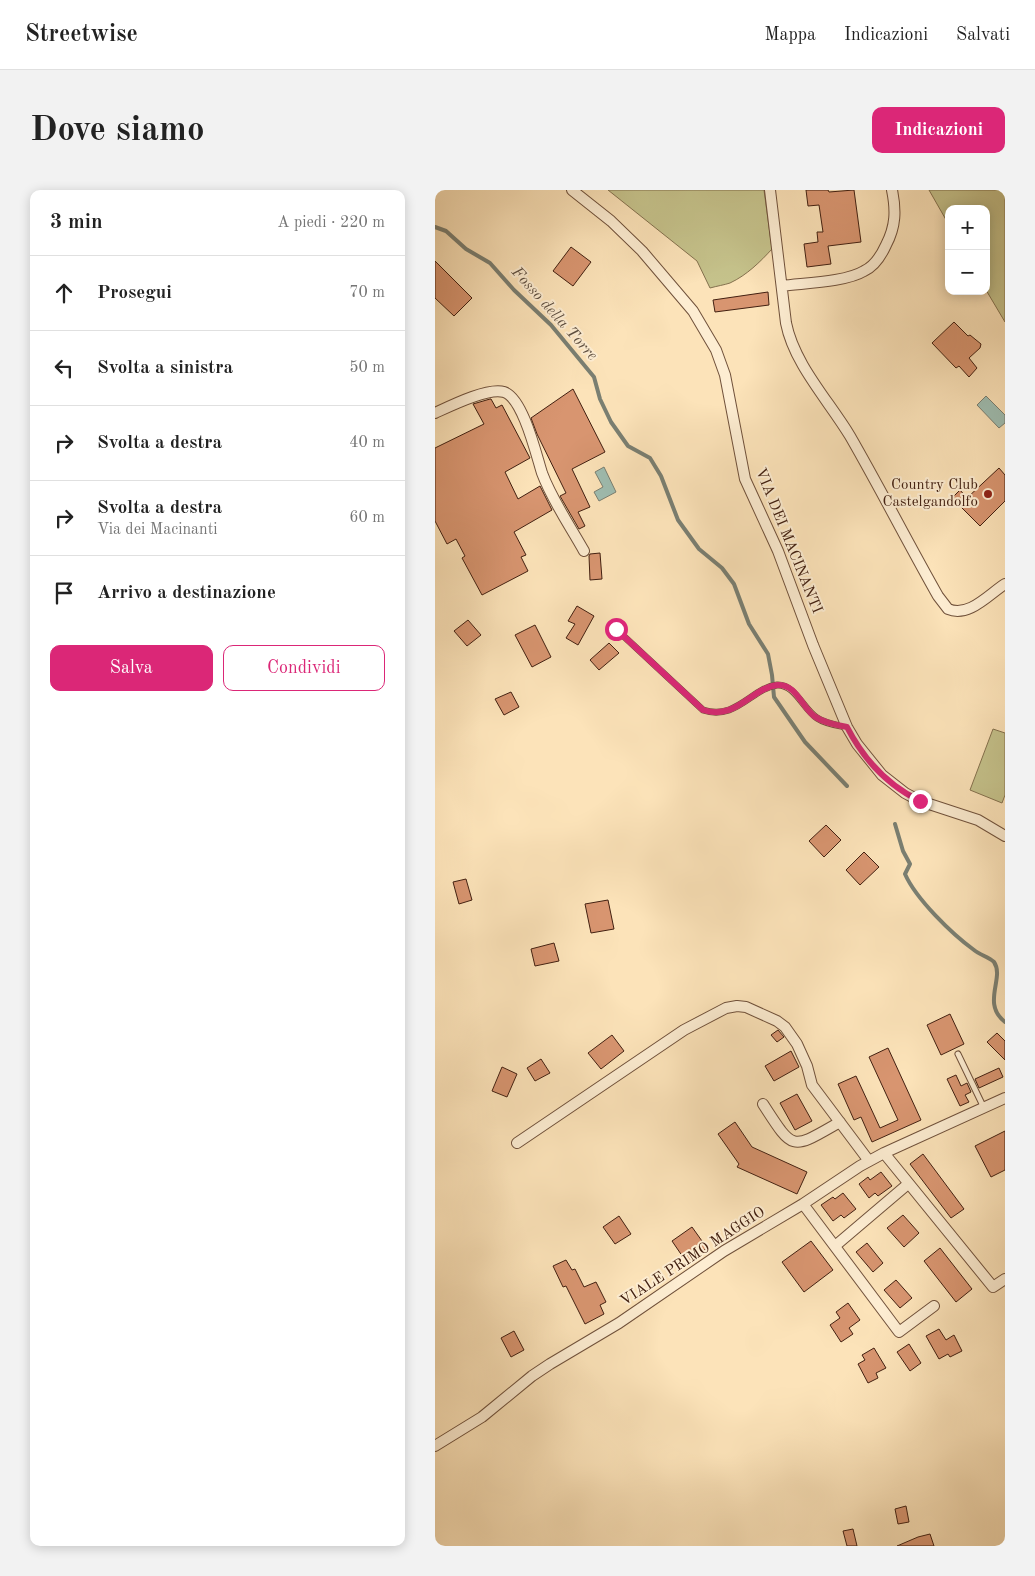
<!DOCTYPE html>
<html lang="it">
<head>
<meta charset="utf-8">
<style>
  body { margin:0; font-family:"Old Standard TT",serif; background:#f2f2f2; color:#222 }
  .controls { position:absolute; right:15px; top:15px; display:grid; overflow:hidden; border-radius:10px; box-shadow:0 2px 12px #0003 }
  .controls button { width:45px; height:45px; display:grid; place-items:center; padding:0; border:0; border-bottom:1px solid #e0e0e0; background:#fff; color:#222; font:25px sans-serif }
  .stop { position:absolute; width:15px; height:15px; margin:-11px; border:4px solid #db2777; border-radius:50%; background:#fff }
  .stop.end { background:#db2777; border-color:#fff; box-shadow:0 1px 5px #0008 }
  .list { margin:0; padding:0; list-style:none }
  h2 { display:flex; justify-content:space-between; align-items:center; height:65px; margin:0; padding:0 20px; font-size:21px }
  h2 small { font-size:16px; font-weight:400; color:#767676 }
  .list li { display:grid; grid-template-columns:32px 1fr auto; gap:15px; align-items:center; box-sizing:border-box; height:75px; padding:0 20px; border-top:1px solid #e0e0e0 }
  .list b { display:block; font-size:19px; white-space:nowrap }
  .list p { margin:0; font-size:16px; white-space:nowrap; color:#767676 }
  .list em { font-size:16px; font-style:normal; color:#767676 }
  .actions { display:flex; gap:10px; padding:15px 20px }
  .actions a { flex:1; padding:11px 0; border:1px solid #db2777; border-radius:10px; text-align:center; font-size:18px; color:#db2777 }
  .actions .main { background:#db2777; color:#fff }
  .icon { flex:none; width:28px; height:28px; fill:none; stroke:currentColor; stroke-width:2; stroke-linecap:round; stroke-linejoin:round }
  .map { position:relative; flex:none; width:570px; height:1356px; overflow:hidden; border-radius:10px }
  header { display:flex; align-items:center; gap:30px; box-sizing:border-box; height:70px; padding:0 25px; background:#fff; border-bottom:1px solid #e0e0e0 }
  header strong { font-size:24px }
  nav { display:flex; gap:28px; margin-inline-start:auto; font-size:18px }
  .intro { display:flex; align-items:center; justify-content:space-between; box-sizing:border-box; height:120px; padding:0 30px }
  h1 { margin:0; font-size:35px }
  .button { padding:12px 22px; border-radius:10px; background:#db2777; color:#fff; font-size:18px; font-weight:700 }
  main { display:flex; gap:30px; padding:0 30px }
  aside { flex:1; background:#fff; border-radius:10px; box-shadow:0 2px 12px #0003 }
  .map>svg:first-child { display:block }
  .green { fill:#c5c28b; stroke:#84714e }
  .water { fill:#9fbeb2; stroke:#7a7f72 }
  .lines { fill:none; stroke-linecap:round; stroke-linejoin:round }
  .stream { stroke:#7a7f72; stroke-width:4 }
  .building { fill:#d89570; stroke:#422011 }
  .service-casing { stroke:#70513b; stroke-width:7 }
  .minor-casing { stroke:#70513b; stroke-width:12 }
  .service { stroke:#fdedd2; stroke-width:5 }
  .minor { stroke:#fdedd2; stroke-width:10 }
  .route { stroke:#db2777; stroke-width:6 }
  .poi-dot { fill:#8f2418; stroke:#fdedd2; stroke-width:2 }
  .labels { text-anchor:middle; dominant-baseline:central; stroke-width:4; stroke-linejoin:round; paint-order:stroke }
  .poi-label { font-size:15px; fill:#422011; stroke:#fdedd2; text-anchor:end }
  .street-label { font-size:15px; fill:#422011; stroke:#fdedd2 }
  .water-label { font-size:16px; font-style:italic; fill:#5e4f41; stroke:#fdedd2 }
</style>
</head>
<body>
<header>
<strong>Streetwise</strong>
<nav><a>Mappa</a><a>Indicazioni</a><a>Salvati</a></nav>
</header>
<div class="intro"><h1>Dove siamo</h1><a class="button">Indicazioni</a></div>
<main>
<aside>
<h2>3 min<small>A piedi · 220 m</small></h2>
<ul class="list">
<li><svg class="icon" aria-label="ahead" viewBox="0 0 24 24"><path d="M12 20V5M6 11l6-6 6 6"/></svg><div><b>Prosegui</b></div><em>70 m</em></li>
<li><svg class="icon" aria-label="left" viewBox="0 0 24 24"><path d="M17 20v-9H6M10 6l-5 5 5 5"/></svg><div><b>Svolta a sinistra</b></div><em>50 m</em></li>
<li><svg class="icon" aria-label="right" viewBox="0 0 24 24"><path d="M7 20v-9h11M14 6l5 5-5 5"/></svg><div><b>Svolta a destra</b></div><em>40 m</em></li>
<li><svg class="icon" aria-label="right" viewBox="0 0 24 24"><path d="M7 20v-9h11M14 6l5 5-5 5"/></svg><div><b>Svolta a destra</b><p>Via dei Macinanti</p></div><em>60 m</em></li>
<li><svg class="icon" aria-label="arrive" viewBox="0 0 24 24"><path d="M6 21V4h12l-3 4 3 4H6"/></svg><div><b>Arrivo a destinazione</b></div></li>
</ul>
<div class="actions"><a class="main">Salva</a><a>Condividi</a></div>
</aside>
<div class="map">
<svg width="570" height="1356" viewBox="0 0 570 1356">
  <rect width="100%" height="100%" fill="#fce3b9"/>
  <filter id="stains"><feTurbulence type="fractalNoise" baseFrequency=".004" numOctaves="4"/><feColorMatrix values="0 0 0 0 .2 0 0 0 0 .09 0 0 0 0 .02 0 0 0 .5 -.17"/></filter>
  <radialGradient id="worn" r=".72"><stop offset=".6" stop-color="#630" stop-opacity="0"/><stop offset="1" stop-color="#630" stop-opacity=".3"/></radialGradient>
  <path class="green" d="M173,0H329L337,59C325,72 312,85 295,93C289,95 282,96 275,98L262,71Z
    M494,0H570V132L551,100V19H514V35Z
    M558,539L570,543V605L567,613L535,600Z"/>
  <path class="water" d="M551,206L570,225V233L564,238L542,215Z
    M169,277L181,302L164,311L159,302L168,297L160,282Z"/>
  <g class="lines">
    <path class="stream" d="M0,37L11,41L31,59L55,73L79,100L116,135L159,187L165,209L176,232L193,256L215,268L226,286L243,330L264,359L287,378L299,394L314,434L333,464L337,485L339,507L370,552L412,596
      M460,634L468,661L475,674L470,684C481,709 517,744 539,760C545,765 554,767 559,772C570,788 546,813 570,832"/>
  </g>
  <path class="building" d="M371,0H393L394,2L419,0L426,52L393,56L396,74L372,77L369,54L383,52L382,42H388L384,15L373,16Z
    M136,57L156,72L138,96L118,81Z
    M0,71L37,108L19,126L0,108Z
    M333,102L334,115L280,122L278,110Z
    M519,132L533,146L535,145L546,154L545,158L534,168L542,178L534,187L524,176L521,178L497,153Z
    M138,199L170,262L137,279L155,317L143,322L150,336L144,339L125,306L131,303L102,244L96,228Z
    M55,209H56L61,218L67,215L95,268L70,282L83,309L105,296L117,320L79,342L91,365L86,367L93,381L47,405L27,368L30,366L21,349L12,354L0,331V258L49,234L38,214Z
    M564,278L570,285V311L545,336L517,308L525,300L532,308Z
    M165,363L167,389L155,390L154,366L155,364Z
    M142,416L159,426L143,455L131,448L140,434L133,431Z
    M33,430L46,445L32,456L19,441Z
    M100,435L116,467L97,477L80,445Z
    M174,453L184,463L164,480L155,470Z
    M76,502L84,517L69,525L60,509Z
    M391,635L406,650L389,667L374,651Z
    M429,662L444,677L425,695L411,680Z
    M31,689L37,710L24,714L18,692Z
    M173,710L179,739L156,743L150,714Z
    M119,753L124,771L100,776L96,759Z
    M515,824L529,854L506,865L492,835Z
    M343,840L349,847L342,852L336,845Z
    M562,843L570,851V870L552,852Z
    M177,845L189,861L166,879L153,863Z
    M453,858L486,930L437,952L426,927L419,930L403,894L421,886L445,938L463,930L434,867Z
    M356,861L364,877L339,891L330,876Z
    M106,869L115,883L100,891L92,878Z
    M67,877L82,884L72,907L57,901Z
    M564,878L568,887L544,898L540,889Z
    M521,885L526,896L532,893L536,902L530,905L534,912L525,916L512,889Z
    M362,904L377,931L360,940L345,913Z
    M300,932L317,957L372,982L362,1004L302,977L304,974L283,944Z
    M570,941V980L556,987L540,956Z
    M488,964L529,1019L516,1028L475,974Z
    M446,982L457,996L443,1006L440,1003L434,1008L424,994L433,987L435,990Z
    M408,1003L421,1019L409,1028L406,1025L398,1031L386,1015L398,1007L400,1009Z
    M468,1025L484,1043L469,1057L452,1038Z
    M184,1026L196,1044L180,1054L168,1037Z
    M257,1037L272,1058L252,1073L237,1051Z
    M376,1051L398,1080L369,1102L347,1072Z
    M432,1053L448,1073L438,1082L421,1062Z
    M505,1058L537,1099L521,1112L489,1071Z
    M131,1070L137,1080L140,1079L149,1097L161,1092L171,1112L165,1115L169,1124L150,1134L131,1096L128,1097L118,1076Z
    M461,1090L477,1108L465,1118L449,1100Z
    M413,1113L425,1130L414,1138L418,1144L406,1152L395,1135L405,1128L401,1122Z
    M504,1139L511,1150L519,1145L527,1161L515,1167L513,1164L504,1169L491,1146Z
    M79,1141L89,1160L76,1167L66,1148Z
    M474,1154L486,1173L475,1181L462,1162Z
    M439,1158L451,1178L441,1183L443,1188L433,1193L423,1174L430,1170L427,1165Z
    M471,1316L474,1332L463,1334L460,1319Z
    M418,1339L422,1356H412L408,1341Z
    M495,1344L499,1356H462L483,1347Z"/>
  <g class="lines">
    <g class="service-casing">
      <path id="service" d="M181,439L268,520C301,531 317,498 342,495C360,494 368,519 382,528C391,534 401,535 411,537
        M523,864L549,918"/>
    </g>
    <g class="minor-casing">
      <path id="minor" d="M137,0L176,31L207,61L258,121L281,160L290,185L310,289L343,361L378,455L412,537L422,554L447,585L470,603L485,611L543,630L570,646
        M335,0L351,133C359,174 394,211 415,246C445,298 473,353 503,406L513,419C534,428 554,404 570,394
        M347,96C369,93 411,92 429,81C440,76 446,66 451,55C461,36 461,20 457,0
        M0,223C15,216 53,197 69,202C88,208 101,264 107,283C117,310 135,336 149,361
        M328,914C359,962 356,960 405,932
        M82,953L249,840L291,818L302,816L311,817L342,831L350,837L362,854L372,876L377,895L434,971
        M449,963L558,1097L570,1089
        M368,1014L464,1142L499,1116
        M400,1056L473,994
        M0,1256L47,1227L97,1186L115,1174L184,1133L289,1061L368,1014L425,976L449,963L570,908"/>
    </g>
    <use href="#service" class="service"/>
    <use href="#minor" class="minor"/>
  </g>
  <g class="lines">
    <path class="route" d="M181,439L268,520C302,531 317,497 343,495C361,494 367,517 379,526C389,533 401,535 412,537C429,570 452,595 485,611"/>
  </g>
  <circle class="poi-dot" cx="553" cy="304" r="5"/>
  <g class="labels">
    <g class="poi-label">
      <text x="543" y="295">Country Club<tspan x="543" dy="17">Castelgandolfo</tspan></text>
    </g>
    <g class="street-label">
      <text transform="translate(353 351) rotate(68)">VIA DEI MACINANTI</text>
      <text transform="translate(258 1067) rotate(-33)">VIALE PRIMO MAGGIO</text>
    </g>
    <g class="water-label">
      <text transform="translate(119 124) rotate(48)">Fosso della Torre</text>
    </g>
  </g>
  <rect width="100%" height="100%" filter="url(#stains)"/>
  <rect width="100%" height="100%" fill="url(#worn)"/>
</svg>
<div class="controls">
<button>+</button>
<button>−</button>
</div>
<div class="stop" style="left:181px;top:439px"></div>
<div class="stop end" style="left:485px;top:611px"></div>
</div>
</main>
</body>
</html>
